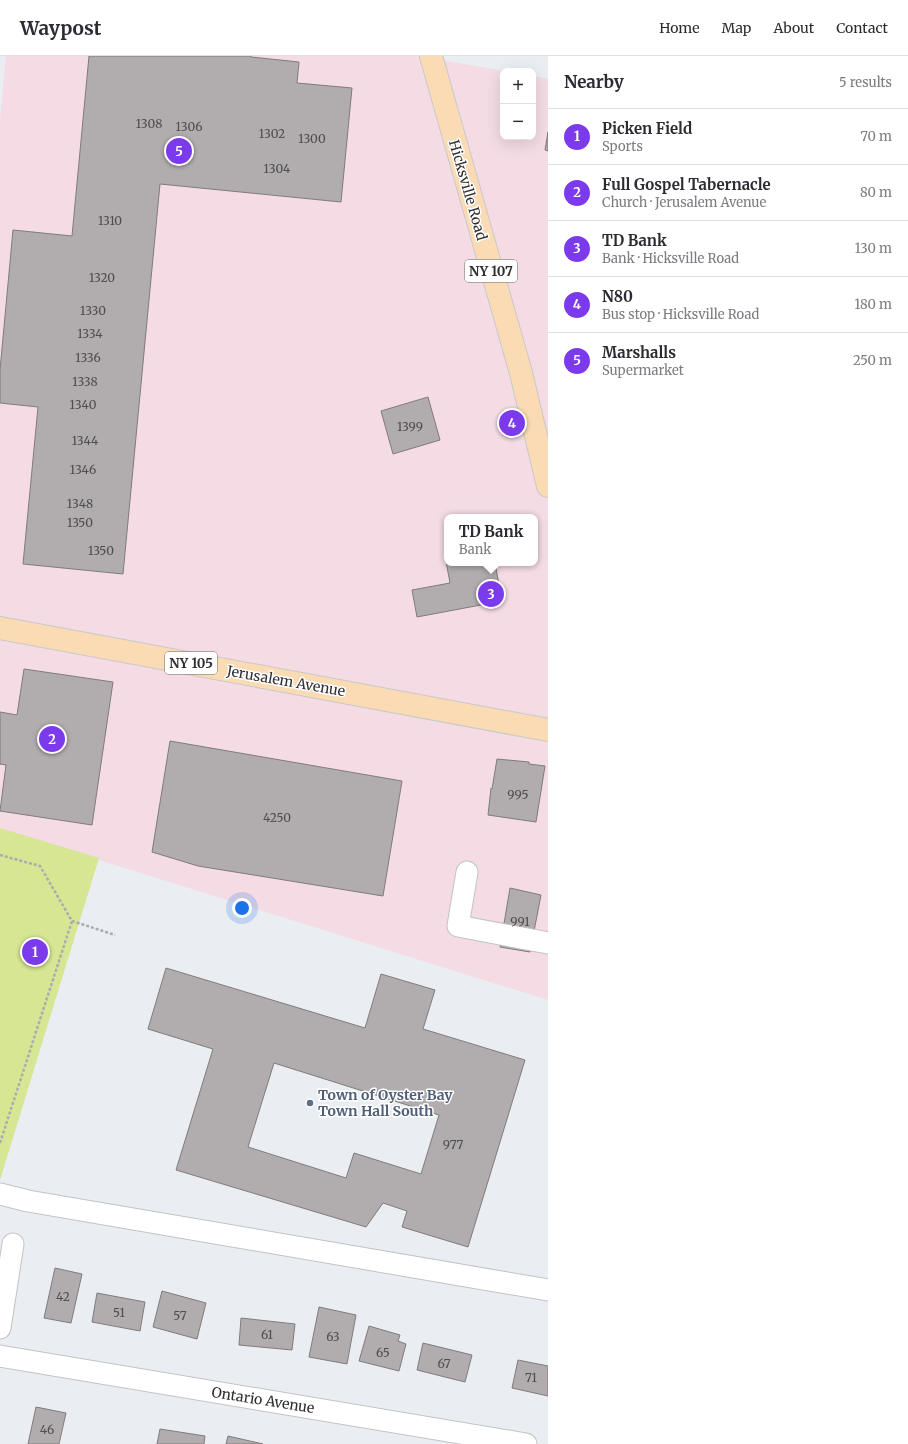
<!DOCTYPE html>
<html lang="en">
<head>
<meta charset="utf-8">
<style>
  body { margin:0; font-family:Merriweather,serif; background:#f7f7f7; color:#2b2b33 }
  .controls { position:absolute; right:12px; top:12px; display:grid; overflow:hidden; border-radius:8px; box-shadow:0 4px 16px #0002 }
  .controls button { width:36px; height:36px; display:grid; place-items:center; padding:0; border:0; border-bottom:1px solid #e1e1e2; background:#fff; color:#2b2b33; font:20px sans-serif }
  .you { position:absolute; left:242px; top:852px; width:14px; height:14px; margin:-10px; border:3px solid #fff; border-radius:50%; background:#1a73e8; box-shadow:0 0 0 6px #1a73e833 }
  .badge { display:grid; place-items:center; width:26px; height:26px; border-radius:50%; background:#7c3aed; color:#fff; font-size:13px; font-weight:700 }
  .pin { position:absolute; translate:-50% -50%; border:2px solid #fff; box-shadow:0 1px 4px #0006 }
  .popup { position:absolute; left:444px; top:458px; width:94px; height:52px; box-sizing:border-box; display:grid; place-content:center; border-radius:8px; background:#fff; filter:drop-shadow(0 1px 3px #0005); font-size:13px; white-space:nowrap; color:#7c7c81 }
  .popup b { font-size:15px; color:#2b2b33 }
  .popup::after { content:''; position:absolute; left:50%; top:100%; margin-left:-8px; border:8px solid transparent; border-top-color:#fff }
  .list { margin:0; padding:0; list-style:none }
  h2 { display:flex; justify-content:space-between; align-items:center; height:52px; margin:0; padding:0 16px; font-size:17px }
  h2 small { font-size:13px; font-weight:400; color:#7c7c81 }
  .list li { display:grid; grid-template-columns:26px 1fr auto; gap:12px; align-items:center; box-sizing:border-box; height:56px; padding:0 16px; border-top:1px solid #e1e1e2 }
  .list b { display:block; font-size:15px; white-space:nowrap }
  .list p { margin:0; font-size:13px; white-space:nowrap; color:#7c7c81 }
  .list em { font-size:13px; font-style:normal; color:#7c7c81 }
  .map { position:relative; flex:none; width:548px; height:1388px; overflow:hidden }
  header { display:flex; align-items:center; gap:24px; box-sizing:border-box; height:56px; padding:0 20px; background:#fff; border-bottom:1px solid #e1e1e2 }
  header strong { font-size:19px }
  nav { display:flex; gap:22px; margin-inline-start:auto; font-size:14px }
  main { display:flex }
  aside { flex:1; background:#fff }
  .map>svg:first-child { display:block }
  .commercial { fill:#f4dbe4; fill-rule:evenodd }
  .green { fill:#d6e693 }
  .building { fill:#b1acae; stroke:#807b7d; fill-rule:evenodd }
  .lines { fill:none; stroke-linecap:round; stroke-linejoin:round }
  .minor-casing { stroke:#c1c3c7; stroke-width:23 }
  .major-casing { stroke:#c8c9c9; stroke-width:24 }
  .path { stroke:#aaadb0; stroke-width:2.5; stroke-dasharray:3 2; stroke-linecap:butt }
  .minor { stroke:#fff; stroke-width:21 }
  .major { stroke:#fbdbb3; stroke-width:22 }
  .service-dot { fill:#5c6f8a; stroke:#fff; stroke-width:1.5 }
  .labels { text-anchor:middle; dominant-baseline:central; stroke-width:3; stroke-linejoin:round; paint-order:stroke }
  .number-label { font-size:12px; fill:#4e4e50 }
  .shield { fill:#fff; stroke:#6c6d6e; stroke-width:1 }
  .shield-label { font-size:13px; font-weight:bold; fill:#2d2e30 }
  .street-label { font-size:14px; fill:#2d2e30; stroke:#fff }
  .service-label { font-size:14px; font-weight:bold; fill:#4e5e75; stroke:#fff; text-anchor:start }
</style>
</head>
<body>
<header>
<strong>Waypost</strong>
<nav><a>Home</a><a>Map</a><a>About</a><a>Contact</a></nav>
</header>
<main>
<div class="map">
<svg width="548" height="1388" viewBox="0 0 548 1388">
  <rect width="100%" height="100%" fill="#eaedf1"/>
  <path class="commercial" d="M6,0H418L504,15H503V81H533V20L548,23V944L0,773V65ZM447,461H535V507H447Z"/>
  <path class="green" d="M0,772L99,802L0,1124Z"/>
  <path class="building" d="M89,0H251V1L299,6L297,27L352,32L341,146L160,128L123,518L23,508L38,351L0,347V314L13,174L72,180Z
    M548,76V95L545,94Z
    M428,341L440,384L393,398L381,355Z
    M447,499V507H495L502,545L417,561L412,534L450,527L445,500Z
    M24,613L113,626L92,769L0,755L6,709L0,708V656L17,659Z
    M170,685L402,725L383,840L198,810L152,796Z
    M497,703L529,706V708L545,710L536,766L488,759L491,732L492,733Z
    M510,832L541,839L530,896L500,891Z
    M166,912L365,972L381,918L435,934L423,973L525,1004L468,1191L402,1171L407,1155L383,1147L366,1171L176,1114L213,993L148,973ZM274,1007L439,1059L421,1118L354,1097L346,1122L248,1091Z
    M55,1212L82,1218L71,1267L44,1262Z
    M162,1235L206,1247L197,1283L153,1271Z
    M97,1237L145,1246L140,1275L92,1266Z
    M319,1251L356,1259L347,1308L309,1301Z
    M241,1262L295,1268L292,1294L239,1289Z
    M369,1270L400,1279L398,1285L406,1288L399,1315L359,1305Z
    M423,1287L472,1299L465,1326L417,1314Z
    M518,1304L548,1310V1340L512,1332Z
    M36,1351L66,1357L59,1388H28Z
    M160,1373L205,1380L204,1388H157Z
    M228,1380L263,1388H226Z"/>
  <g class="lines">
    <g class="minor-casing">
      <path id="minor" d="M467,816L458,870L548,887
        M0,1138L28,1145L548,1234
        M0,1272L13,1188
        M0,1300L526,1388"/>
    </g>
    <g class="major-casing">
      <path id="major" d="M431,0L521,317L548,430
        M0,572L548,674"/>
    </g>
    <path class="path" d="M0,799L40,810L72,865L115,879
      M0,1087L72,865"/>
    <use href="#minor" class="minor"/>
    <use href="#major" class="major"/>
  </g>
  <circle class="service-dot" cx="310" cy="1047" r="4"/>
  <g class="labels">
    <g class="number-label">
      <text x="149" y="67">1308</text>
      <text x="189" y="70">1306</text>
      <text x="272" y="77">1302</text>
      <text x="312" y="82">1300</text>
      <text x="277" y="112">1304</text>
      <text x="110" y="164">1310</text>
      <text x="102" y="221">1320</text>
      <text x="93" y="254">1330</text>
      <text x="90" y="277">1334</text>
      <text x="88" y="301">1336</text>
      <text x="85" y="325">1338</text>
      <text x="83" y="348">1340</text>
      <text x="410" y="370">1399</text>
      <text x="85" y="384">1344</text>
      <text x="83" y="413">1346</text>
      <text x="80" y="447">1348</text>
      <text x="80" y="466">1350</text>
      <text x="101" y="494">1350</text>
      <text x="518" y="738">995</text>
      <text x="277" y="761">4250</text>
      <text x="520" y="865">991</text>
      <text x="453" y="1088">977</text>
      <text x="63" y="1240">42</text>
      <text x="119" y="1256">51</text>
      <text x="180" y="1259">57</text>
      <text x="267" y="1278">61</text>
      <text x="333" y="1280">63</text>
      <text x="383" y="1296">65</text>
      <text x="444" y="1307">67</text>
      <text x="531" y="1321">71</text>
      <text x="47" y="1373">46</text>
    </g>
    <g class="shield">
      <rect x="465" y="204" width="52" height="22" rx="3"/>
      <rect x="165" y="596" width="52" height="22" rx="3"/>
    </g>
    <g class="shield-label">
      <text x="491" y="215">NY 107</text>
      <text x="191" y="607">NY 105</text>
    </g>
    <g class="street-label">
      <text transform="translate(468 134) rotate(74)">Hicksville Road</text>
      <text transform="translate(286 625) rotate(10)">Jerusalem Avenue</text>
      <text transform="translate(263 1344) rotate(9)">Ontario Avenue</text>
    </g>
    <g class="service-label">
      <text x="318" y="1039">Town of Oyster Bay<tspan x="318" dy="16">Town Hall South</tspan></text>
    </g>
  </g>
</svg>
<div class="controls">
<button>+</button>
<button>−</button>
</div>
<div class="you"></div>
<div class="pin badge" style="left:35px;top:896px">1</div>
<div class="pin badge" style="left:52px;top:683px">2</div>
<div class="pin badge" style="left:491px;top:538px">3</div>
<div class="popup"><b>TD Bank</b>Bank</div>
<div class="pin badge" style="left:512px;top:367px">4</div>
<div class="pin badge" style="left:179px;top:95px">5</div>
</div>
<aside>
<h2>Nearby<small>5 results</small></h2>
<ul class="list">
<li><span class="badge">1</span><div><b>Picken Field</b><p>Sports</p></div><em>70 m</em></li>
<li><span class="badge">2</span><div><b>Full Gospel Tabernacle</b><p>Church · Jerusalem Avenue</p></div><em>80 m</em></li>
<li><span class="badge">3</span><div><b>TD Bank</b><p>Bank · Hicksville Road</p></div><em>130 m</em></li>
<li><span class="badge">4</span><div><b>N80</b><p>Bus stop · Hicksville Road</p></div><em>180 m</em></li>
<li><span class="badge">5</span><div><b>Marshalls</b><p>Supermarket</p></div><em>250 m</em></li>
</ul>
</aside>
</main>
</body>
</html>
